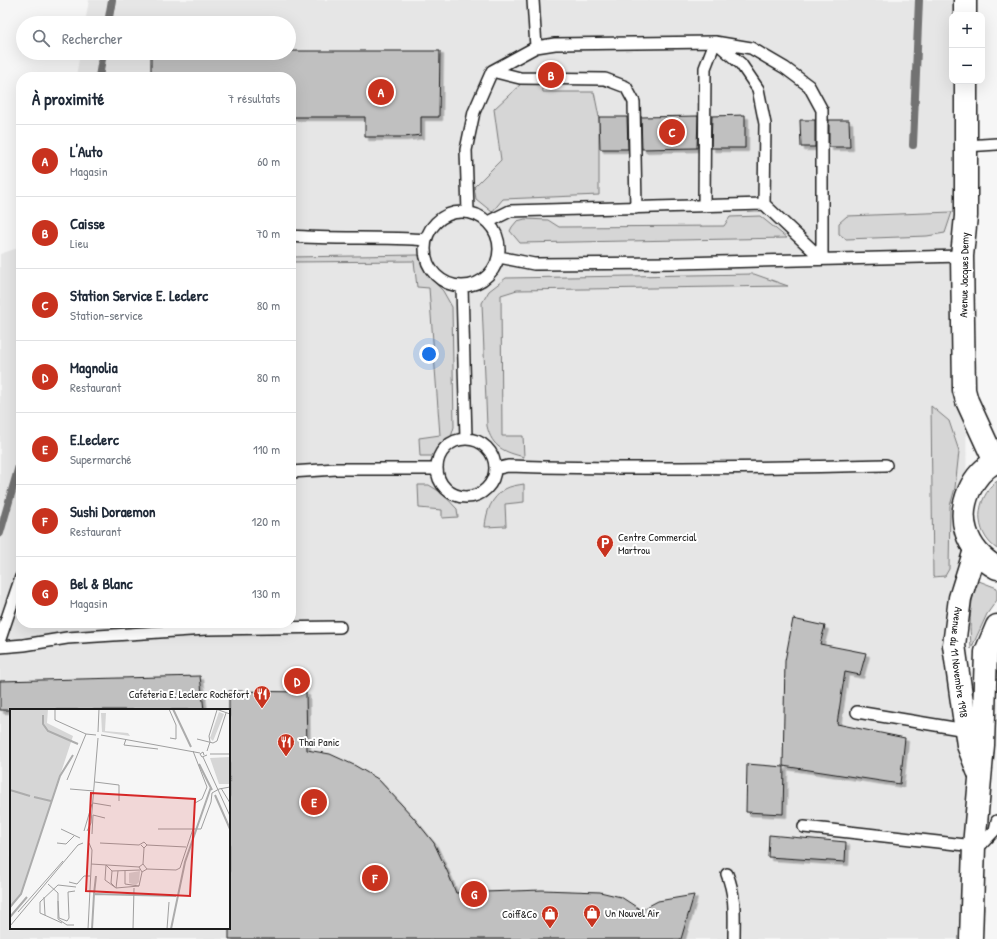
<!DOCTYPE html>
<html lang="fr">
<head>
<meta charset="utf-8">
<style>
  body { margin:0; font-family:"Patrick Hand",sans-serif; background:#f2f2f3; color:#1f2937 }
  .controls { position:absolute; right:12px; top:12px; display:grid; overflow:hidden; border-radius:8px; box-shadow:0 4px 16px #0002 }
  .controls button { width:36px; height:36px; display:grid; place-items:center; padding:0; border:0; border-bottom:1px solid #e0e1e3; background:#fff; color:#1f2937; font:20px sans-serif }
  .you { position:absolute; left:429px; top:354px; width:14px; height:14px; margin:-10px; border:3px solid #fff; border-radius:50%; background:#1a73e8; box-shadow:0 0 0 6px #1a73e833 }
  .badge { display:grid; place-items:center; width:26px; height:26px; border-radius:50%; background:#c8321e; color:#fff; font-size:13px; font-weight:700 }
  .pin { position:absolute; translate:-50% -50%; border:2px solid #fff; box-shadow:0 1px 4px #0006 }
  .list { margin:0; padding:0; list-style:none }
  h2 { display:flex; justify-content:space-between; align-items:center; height:52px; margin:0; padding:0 16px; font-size:17px }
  h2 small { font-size:13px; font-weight:400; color:#747a83 }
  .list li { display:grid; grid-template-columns:26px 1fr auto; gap:12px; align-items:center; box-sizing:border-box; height:72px; padding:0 16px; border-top:1px solid #e0e1e3 }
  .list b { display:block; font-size:15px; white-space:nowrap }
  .list p { margin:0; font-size:13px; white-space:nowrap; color:#747a83 }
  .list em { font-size:13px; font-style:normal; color:#747a83 }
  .icon { flex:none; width:22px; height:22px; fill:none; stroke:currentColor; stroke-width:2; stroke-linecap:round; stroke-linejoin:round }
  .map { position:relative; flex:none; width:997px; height:939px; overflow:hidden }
  .search { position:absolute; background:#fff; box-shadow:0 4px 16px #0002; left:16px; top:16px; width:280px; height:44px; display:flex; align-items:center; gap:10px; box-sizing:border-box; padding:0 14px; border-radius:22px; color:#747a83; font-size:15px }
  .panel { position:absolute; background:#fff; box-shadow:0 4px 16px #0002; left:16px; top:72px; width:280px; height:556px; border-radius:16px }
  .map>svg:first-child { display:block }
  .built { fill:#e6e6e6; fill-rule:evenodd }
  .green { fill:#d6d6d6; stroke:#797979 }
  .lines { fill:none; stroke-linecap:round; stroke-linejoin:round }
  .stream { stroke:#727272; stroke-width:8 }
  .building { fill:#c0c0c0; stroke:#1c1c1c; filter:url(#shadow) }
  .service-casing { stroke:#1c1c1c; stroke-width:14 }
  .minor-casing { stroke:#1c1c1c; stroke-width:25 }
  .secondary-casing { stroke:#1c1c1c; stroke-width:25 }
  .service { stroke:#fff; stroke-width:11 }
  .minor { stroke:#fff; stroke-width:22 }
  .secondary { stroke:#fff; stroke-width:22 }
  .labels { text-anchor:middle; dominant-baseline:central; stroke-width:4; stroke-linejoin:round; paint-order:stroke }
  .street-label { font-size:11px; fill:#1c1c1c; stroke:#fff }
  .poi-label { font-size:11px; fill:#1c1c1c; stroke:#fff; text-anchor:start }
  .inset-river { fill:none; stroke:#acacac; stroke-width:2 }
  .inset-road { fill:none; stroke:#9f9f9f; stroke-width:1 }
  .view { fill:#d62828; fill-opacity:0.15; stroke:#d62828; stroke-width:2 }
  .inset-edge { fill:none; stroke:#1c1c1c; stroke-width:2 }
</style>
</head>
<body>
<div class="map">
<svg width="997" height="939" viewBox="0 0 997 939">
  <defs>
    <filter id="shadow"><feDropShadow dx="3.5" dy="3.5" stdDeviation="0" flood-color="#0004"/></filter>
  </defs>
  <rect width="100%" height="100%" fill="#f6f6f6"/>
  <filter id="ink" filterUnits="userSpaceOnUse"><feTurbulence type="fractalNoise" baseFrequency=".025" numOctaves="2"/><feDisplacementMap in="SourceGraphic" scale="8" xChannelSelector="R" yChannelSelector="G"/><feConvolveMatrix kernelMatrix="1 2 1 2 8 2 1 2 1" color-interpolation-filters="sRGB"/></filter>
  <g filter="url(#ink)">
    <path class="built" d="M89,0H966V15H952V81H966L967,939H0V254L21,247V623H291V77H76L80,53H289V23H85ZM11,710H229V928H11Z"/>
    <path class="green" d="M542,82L543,92H594L599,117V195L503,199L492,212L476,199L474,187L501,160L494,109L522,83Z
      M952,212L945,233L927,236L846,239L839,234V223L847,216Z
      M760,216L787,238L520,243L510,231L512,227L517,221L525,219L548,220L559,227L724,226L730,217Z
      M418,255L424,262L431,278L443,291L452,307L454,427L451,437L433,456H420L419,438L440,435L429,288L417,287L414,261L291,262V257Z
      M754,274L788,286L517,290L501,295L502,436H523L524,457C505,452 492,448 487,426L482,303L489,291L506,278Z
      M931,406L949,421L959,451L955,488L950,506L949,569L945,576L933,577Z
      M997,481V549C973,532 975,499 997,481Z
      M524,484V502L505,504L506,526L485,527C486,512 491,498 505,489C510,486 518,485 524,484Z
      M418,485H429L442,493L457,509L458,517L442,518V510L419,508Z
      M979,581L997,588V600L987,614L971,649C970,626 968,602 979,581Z"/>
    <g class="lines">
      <path class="stream" d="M108,23L112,0
        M99,77L103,53
        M913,145L919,0
        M0,533L21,459"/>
    </g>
    <path class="building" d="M289,51H440L439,117H421V135L404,137H365V117H291V77H151V53H289Z
      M745,115V148H711L712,116Z
      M698,116L697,148L642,149L641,117Z
      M599,117H627L628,149H600Z
      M800,120H815V147H801Z
      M829,120H849L850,147H829Z
      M793,619L825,626L820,644L866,653L860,675L845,672L837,724L905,738L900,784L783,766L785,661Z
      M200,676L204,710H0V681Z
      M229,691L306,692L307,750L330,754L354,765L378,779L413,817L434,843L448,873L456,893L542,890L600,892L621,897L641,910L658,901L694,895L681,939H229Z
      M747,764L784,767L783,814L746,812Z
      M769,835L846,842L845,862L768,857Z"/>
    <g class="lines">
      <g class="service-casing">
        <path id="service" d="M533,0L536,47
          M716,42L741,64L758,89L765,124L764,204L822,259
          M492,71L520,78L605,79L626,87L634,102L636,208
          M966,146L997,144
          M704,206L705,68L715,42
          M468,212L466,150L474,112L492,71L536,47L555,44L715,42L751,48L785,68L809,86L822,110V259
          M425 249a37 37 0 1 1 74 0a37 37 0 1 1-74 0Z
          M488,222L510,211L764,204
          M291,236C336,240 381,236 426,240
          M499,257L534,264L679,263L962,256
          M462,286L466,439
          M437 468a29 29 0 1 1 58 0a29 29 0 1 1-58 0Z
          M495,469L508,466C635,470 760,468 886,465
          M291,472L336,469H437
          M0,639L21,577
          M0,647L24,645L67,638L206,629L340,627
          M857,712L966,730
          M804,827L974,846
          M975,851L995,830L997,821
          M727,874C736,897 734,915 734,939"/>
      </g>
      <g class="minor-casing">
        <path id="minor" d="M965,0V15
          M966,81V216L962,256L964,390L967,401L995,462"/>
      </g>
      <g class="secondary-casing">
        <g id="secondary">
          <path d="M997,461C972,473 958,505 966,531C971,548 983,560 997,568"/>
          <path id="s1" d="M975,550L960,598L954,645L968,745L978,771"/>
          <path d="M971,939L974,846L983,745L986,652L997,626"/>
        </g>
      </g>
      <use href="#service" class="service"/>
      <use href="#minor" class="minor"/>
      <use href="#secondary" class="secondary"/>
    </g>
  </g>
  <defs>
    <g id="parking-pin" transform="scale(0.9)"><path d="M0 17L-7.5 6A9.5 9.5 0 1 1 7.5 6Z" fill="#c8321e" stroke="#fff"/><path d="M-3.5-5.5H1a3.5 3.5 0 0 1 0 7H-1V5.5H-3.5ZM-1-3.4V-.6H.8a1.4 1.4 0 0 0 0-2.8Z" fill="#fff"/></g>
    <g id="restaurant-pin" transform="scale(0.9)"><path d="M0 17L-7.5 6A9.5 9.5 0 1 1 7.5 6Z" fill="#c8321e" stroke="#fff"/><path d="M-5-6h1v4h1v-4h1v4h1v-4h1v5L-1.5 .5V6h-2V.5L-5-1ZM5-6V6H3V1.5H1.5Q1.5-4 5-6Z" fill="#fff"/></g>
    <g id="shop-pin" transform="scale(0.9)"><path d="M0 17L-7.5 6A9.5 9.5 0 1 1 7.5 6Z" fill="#c8321e" stroke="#fff"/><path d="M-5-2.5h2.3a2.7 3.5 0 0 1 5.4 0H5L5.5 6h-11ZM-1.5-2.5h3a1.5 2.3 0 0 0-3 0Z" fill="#fff"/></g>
  </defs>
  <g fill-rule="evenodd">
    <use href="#parking-pin" x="605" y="543"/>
    <use href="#restaurant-pin" x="262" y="694"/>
    <use href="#restaurant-pin" x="286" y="742"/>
    <use href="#shop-pin" x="592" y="913"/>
    <use href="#shop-pin" x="550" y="914"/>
  </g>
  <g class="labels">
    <g class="street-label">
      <text transform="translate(964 275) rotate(-89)">Avenue Jacques Demy</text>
      <text stroke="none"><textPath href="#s1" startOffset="115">Avenue du 11 Novembre 1918</textPath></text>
    </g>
    <g class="poi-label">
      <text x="618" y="537">Centre Commercial<tspan x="618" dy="13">Martrou</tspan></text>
      <text x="249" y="694" text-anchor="end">Cafeteria E. Leclerc Rochefort</text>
      <text x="299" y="742">Thai Panic</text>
      <text x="605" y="913">Un Nouvel Air</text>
      <text x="537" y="914" text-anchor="end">Coiff&amp;Co</text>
    </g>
  </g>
  <g transform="translate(10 709)">
    <rect width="220" height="220" fill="#f6f6f6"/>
    <path d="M0,0H38L37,14L63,27L11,185L0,200ZM209,3L214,5L203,32L200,29ZM91,4H96L95,22L118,24L120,27L92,23ZM220,48V75H209L200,49ZM130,162L129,173L126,176L119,174V164Z" fill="#d6d6d6"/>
    <path class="inset-river" d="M163,0L181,38M33,6V15L38,22L68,35M189,55L202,81M0,81L20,87M205,86L220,120M24,88L41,92M84,185L86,167M0,198L11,185L50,67L63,46M0,208L17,188M82,220L84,185L166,187M161,220L175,153L201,78"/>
    <path class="inset-road" d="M45,0V11L76,25L86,26M159,0L166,16V30L160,29M206,0L220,5M88,23L89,0M91,26L190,44M116,30L114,36L148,40M187,30L203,34L207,32L216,4M183,42L197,78L192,90L185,94M197,42L200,33L199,27L207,1M200,45H220M194,46L193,43L190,45L192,48L197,46M193,48L220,107M57,71L76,25M85,73L109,76V92M211,79L220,94M60,80L84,82M83,94L101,97M83,106L95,109M51,120L70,129M148,120H191L201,93L202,84L209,80L220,78M74,122L82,95M77,122L81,114L88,29M82,125L83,106M47,134L56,135L64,127M90,134L129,136L134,133L137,136L134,139L131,136M137,136L176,138M81,155L129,158L133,155L137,160L132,163L129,158M133,155L134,139M96,156L95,171L106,179L129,177L132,163M96,156L102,162L101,174L105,178M137,160L166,161L170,159L183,120M102,162L130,161M115,162V175L129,177M59,173L67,175L74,167H80M38,175L48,184V210L57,216H64M106,179L108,162M34,188L35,206M48,192L49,209L57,212L59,209L58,183L65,182M8,203L53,152M52,214L30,204V193L48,176L66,178M0,217L68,136L73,134M78,220L82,141L79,134M123,220L124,179M157,220L159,193"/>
    <path class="view" d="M81,84L185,90L180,187L76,182Z"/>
    <rect width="220" height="220" class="inset-edge"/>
  </g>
</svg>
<div class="controls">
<button>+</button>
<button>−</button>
</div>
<div class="you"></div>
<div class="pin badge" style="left:381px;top:92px">A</div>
<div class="pin badge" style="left:551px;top:75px">B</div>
<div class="pin badge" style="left:672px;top:132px">C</div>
<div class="pin badge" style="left:297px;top:681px">D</div>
<div class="pin badge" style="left:314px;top:802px">E</div>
<div class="pin badge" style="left:375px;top:878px">F</div>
<div class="pin badge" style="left:474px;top:894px">G</div>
<div class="search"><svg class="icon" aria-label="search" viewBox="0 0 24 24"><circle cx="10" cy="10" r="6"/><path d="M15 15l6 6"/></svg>Rechercher</div>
<section class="panel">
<h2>À proximité<small>7 résultats</small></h2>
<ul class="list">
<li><span class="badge">A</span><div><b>L'Auto</b><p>Magasin</p></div><em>60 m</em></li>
<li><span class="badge">B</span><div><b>Caisse</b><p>Lieu</p></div><em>70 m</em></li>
<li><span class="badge">C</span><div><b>Station Service E. Leclerc</b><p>Station-service</p></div><em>80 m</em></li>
<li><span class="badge">D</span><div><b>Magnolia</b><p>Restaurant</p></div><em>80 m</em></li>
<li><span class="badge">E</span><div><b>E.Leclerc</b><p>Supermarché</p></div><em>110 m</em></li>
<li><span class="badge">F</span><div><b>Sushi Doraemon</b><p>Restaurant</p></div><em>120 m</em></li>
<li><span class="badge">G</span><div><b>Bel &amp; Blanc</b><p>Magasin</p></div><em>130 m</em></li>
</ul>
</section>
</div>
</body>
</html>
